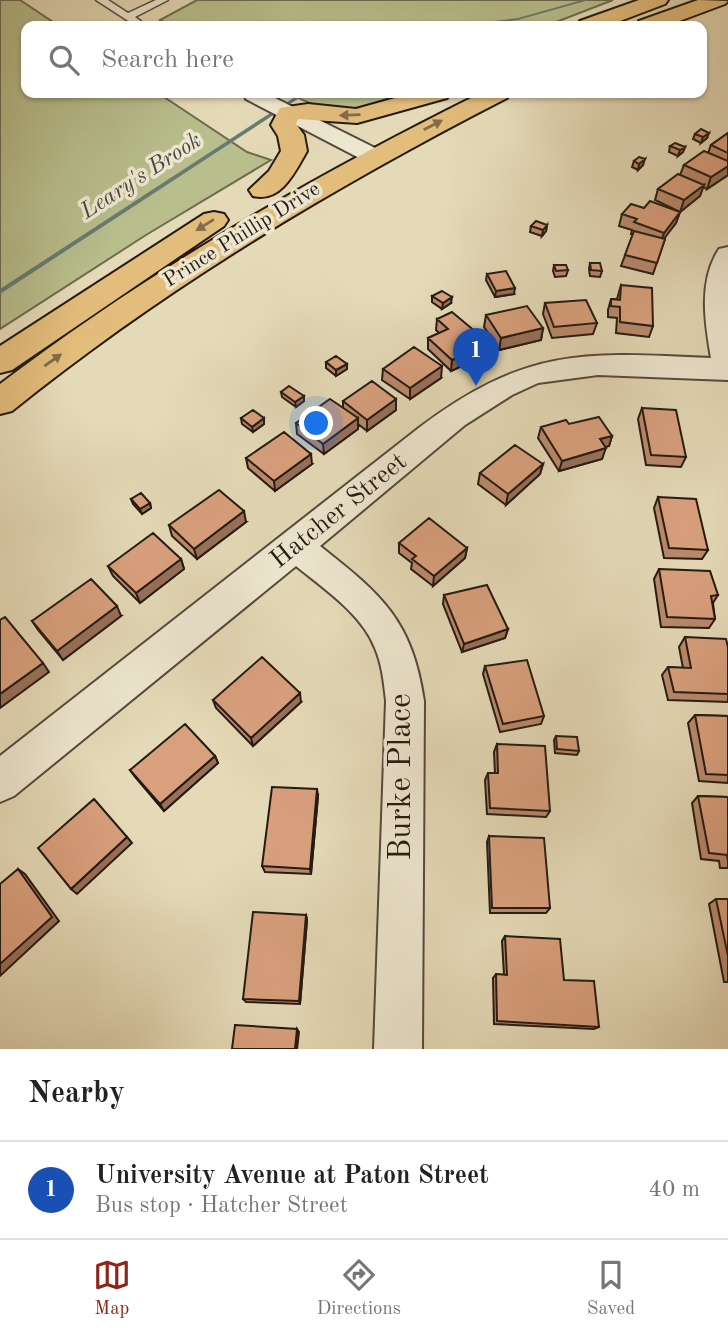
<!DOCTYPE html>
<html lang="en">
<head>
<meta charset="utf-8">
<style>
  body { margin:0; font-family:"Old Standard TT",serif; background:#f6f6f6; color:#222 }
  .you { position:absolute; left:317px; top:424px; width:24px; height:24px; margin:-18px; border:5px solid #fff; border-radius:50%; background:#1a73e8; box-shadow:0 0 0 10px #1a73e833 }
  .badge { display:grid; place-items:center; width:46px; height:46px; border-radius:50%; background:#8f2418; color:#fff; font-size:23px; font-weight:700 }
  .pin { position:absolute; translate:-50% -58px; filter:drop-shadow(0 2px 4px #0008) }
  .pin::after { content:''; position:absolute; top:37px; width:24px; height:21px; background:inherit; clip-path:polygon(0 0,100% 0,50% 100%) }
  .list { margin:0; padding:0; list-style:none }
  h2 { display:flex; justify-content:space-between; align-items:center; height:91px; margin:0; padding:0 28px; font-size:30px }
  h2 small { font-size:23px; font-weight:400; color:#767676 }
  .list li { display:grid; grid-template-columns:46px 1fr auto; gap:21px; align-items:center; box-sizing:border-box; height:98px; padding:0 28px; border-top:2px solid #e0e0e0 }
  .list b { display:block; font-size:26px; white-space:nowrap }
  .list p { margin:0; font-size:23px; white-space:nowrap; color:#767676 }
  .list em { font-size:23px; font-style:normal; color:#767676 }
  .icon { flex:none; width:38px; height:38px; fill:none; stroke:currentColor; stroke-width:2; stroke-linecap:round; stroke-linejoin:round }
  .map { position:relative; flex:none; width:728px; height:1049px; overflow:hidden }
  .search { position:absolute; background:#fff; box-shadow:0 2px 5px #0004; left:21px; right:21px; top:21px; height:77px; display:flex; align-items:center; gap:18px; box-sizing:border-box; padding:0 24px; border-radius:14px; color:#767676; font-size:26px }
  .sheet { height:189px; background:#fff }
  nav { display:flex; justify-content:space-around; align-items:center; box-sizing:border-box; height:98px; border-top:2px solid #e0e0e0; background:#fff; font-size:19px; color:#767676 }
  nav a { display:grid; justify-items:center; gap:4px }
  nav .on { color:#8f2418 }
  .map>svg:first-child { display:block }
  .green { fill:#b8be8c; stroke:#6e6c50; stroke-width:2 }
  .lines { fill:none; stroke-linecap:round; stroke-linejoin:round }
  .stream { fill:#687b71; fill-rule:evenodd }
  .lane-casing { stroke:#544a3c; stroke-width:3 }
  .street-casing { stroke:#544a3c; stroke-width:4 }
  .primary-casing { stroke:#241a13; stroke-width:4 }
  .lane { fill:#eee7d0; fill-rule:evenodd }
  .street { fill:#eee7d0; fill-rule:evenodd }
  .primary { fill:#e2bd7c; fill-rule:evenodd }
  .wall { fill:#bb8a6c; stroke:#241a13; stroke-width:2 }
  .shaded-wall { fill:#987058; stroke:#241a13; stroke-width:2 }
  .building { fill:#d9a07d; stroke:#241a13; stroke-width:2 }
  .oneway { fill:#836c48 }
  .labels { text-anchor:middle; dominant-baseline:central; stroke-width:7; stroke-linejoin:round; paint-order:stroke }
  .far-street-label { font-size:21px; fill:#241a13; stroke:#eee7d0 }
  .far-water-label { font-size:23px; font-style:italic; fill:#464a42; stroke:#eee7d0 }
  .street-label { font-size:26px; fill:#241a13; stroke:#eee7d0 }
  .near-street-label { font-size:32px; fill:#241a13; stroke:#eee7d0 }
</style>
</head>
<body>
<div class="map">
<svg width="728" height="1049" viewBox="0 0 728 1049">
  <rect width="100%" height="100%" fill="#e5dab7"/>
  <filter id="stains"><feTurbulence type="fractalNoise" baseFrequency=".00286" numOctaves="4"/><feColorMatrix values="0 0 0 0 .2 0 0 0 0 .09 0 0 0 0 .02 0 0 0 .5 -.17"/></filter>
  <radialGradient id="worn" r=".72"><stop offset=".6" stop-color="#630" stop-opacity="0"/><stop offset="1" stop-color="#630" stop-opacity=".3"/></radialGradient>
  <path class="green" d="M0,0H20L59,26H26V93H158L247,152L271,160L146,235L0,329Z
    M197,0H613L546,26H171L160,20Z
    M289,93H401C360,113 329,116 289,93Z"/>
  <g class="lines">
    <path class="stream" d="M582,0H589L518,20L473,26H461L463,25L518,18Z
      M301,93H307L0,294V289Z"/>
    <g class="lane-casing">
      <path id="lane" d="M96,0H108L128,13L156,0H168L135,17L147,26H136Z"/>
    </g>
    <g class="street-casing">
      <path id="street" d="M244,93H265L381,151L384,156L381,161H365L246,99Z
        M728,247V380L598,375L538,383L512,395L465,425L320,546C382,595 412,620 424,701L422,1049H374L386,701C384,683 382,664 375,648C362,614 323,588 296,566L14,796L0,802V756L420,427C527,347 584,352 711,358C705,323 698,281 719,249Z"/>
    </g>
    <g class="primary-casing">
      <path id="primary" d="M639,0H668L665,4L607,26H577L580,21Z
        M698,0L728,1L725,4L666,26H636L639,21Z
        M413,93H451L447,98L357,123L298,119L296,124L304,135L307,151C295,172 281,203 253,196L249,190L269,171L281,151L278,136L271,125L280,108L308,104L356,109Z
        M481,93H511L507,98C332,188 166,287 12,411L0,414V384C150,270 312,177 481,93Z
        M214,212L224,214L228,220L224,226L12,370L0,373V346L204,214Z"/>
    </g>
    <use href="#lane" class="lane"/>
    <use href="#street" class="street"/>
    <use href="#primary" class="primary"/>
  </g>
  <path class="wall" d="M728,133V175L707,189L703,187L700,196L680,212L655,200L658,189L680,175L684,165L708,153L711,145Z
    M695,134L707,138L701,143L693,139Z
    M670,146L685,147L683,152L678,156L669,152Z
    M634,161L643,165L638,170L632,167Z
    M644,208L680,212L676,223L664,238L665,239L653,274L621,266L633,234H631L632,230L619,226L622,214Z
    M547,225L546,231L542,236L530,232L531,226Z
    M590,263L602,271L600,277L590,276L589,269Z
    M554,265L568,270L566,276L555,277L553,271Z
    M487,274L514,294L495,297L486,280Z
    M621,285L653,326L649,337L616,333L617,318L608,317V310L611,299H617Z
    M432,296L451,303L442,309L432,302Z
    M545,303L597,323L593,334L552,338L543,314Z
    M486,315L543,328L541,340L499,350L484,327Z
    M437,319L487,354L451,371L428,349V338L439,333L436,330Z
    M326,362L347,364V369L336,376L326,368Z
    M383,369L441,378L410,399L382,380Z
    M281,392L304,396V401L296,407L282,397Z
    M396,399V410L367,431L358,424V429L324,454L297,434L296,423L343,408V401Z
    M642,408L686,457L681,467L646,465L638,419Z
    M241,418H264V424L253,432L242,424Z
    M569,424L612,436L609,446L605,447L602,459L559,471L538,438L541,427Z
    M246,458L312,464L275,491L248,468Z
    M543,464L540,474L506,505L478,484L480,473Z
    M658,497L708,550L702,559L664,558L654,508Z
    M131,499L150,503L151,508L142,514L133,504Z
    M246,522L197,559L172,536L169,525Z
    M399,543L467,548L465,558L433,586L411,569L412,563L399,553Z
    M181,559L184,569L140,603L113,576L108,566Z
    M659,569L718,595L713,603L715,619L709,628L661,627L654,579Z
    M444,595L508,629L505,638L462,652L443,604Z
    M121,616L63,660L38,630L32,621Z
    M685,637L728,647V702L668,700L662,675L668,667L683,668L679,647Z
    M485,666L544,716L541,724L500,732L483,674Z
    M213,700L301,702L253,746L216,708Z
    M695,715L728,716V783L699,781L688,723Z
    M556,736L579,751L577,755L555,753L554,740Z
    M497,744L550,811L546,817L487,814L485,780L488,773H495L494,752Z
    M215,756L218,763L164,811L135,777L130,770Z
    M318,796L311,874L265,872L262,866Z
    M698,796L728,797V868H720L719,861L701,859L692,803Z
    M489,836L550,908L546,913H490L487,842Z
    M716,899H728V982H724L709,904Z
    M306,915L307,920L300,1004L246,1002L243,999Z
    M505,936L564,980L599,1027L594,1029L494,1024L493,978L496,974L504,975L502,941Z"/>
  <path class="shaded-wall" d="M709,133L707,138L701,143L703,137Z
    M685,147L683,152L678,156L680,150Z
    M645,159L643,165L638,170L639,164Z
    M728,166V175L707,189L711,177Z
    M704,185L700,196L680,212L684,200Z
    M680,212L676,223L660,244L664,233Z
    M547,225L546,231L542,236L543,230Z
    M515,288L514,294L495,297L496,291Z
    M452,297L451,303L442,309L443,303Z
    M543,328L541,340L499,350L501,338Z
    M489,343L487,354L451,371L452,360Z
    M347,364V369L336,376V370Z
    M442,366L441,378L410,399V388Z
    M304,396V401L296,407L295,402Z
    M396,399V410L367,431V420Z
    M264,418V424L253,432L252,427Z
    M358,418V429L324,454L323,444Z
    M612,436L609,446L596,450L600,439Z
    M606,448L602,459L559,471L562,461Z
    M311,454L312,464L275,491L274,481Z
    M543,464L540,474L506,505L508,494Z
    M150,503L151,508L142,514L140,509Z
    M244,511L246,522L197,559L194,549Z
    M467,548L465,558L433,586L434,576Z
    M181,559L184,569L140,603L136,593Z
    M117,606L121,616L63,660L57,651Z
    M508,629L505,638L462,652L464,644Z
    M43,663L49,672L0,708V694Z
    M300,693L301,702L253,746L251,738Z
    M215,756L218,763L164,811L160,804Z
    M317,789L318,796L311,874L310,869Z
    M127,837L132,843L77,894L71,889Z
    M18,869L25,874L59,921L0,976V964Z
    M306,915L307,920L300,1004L299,1001Z
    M297,1029L299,1032L297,1049H295Z"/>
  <path class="building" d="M701,129L709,133L703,137L695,134Z
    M728,133V153L711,145Z
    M675,143L685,147L680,150L670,146Z
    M704,151L728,161V166L711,177L684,165Z
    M639,157L645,159L639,164L634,161Z
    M678,174L704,185L684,200L658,189Z
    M650,201L680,212L664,233L634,222L637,219L622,214L631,204L644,208Z
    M536,221L547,225L543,230L531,226Z
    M634,231L665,239L657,263L625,255Z
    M590,263H600L602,271L591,270Z
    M554,265H566L568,270L556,271Z
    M506,271L515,288L496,291L487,274Z
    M621,285L652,288L653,326L620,322V307L611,306V299L620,300Z
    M442,291L452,297L443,303L432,296Z
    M586,300L597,323L554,327L545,303Z
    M527,306L543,328L501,338L486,315Z
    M452,312L489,343L452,360L428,338L448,329L437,319Z
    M414,347L442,366L410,388L383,369Z
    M336,356L347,364L336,370L326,362Z
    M372,381L396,399L367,420L343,401Z
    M289,386L304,396L295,402L281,392Z
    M330,399L358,418L323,444L296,423Z
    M642,408L676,410L686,457L651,455Z
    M253,410L264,418L252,427L241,418Z
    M599,417L612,436L600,439L606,448L562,461L541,427L566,420L569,424Z
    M284,432L311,454L274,481L246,458Z
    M515,445L543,464L508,494L480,473Z
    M219,490L244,511L194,549L169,525Z
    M141,493L150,503L140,509L131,499Z
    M658,497L696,499L708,550L669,548Z
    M429,518L467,548L434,576L412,559L416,556L399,543Z
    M153,533L181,559L136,593L108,566Z
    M659,569L710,571L718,595L711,596L715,619L667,617Z
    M91,579L117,606L57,651L32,621Z
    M487,585L508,629L464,644L444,595Z
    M5,617L43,663L0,694V620Z
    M685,637L726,639L728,647V694L674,692L668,667L691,668Z
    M262,657L300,693L251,738L213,700Z
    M527,660L544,716L503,724L485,666Z
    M695,715L728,716V775L706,774Z
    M185,724L215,756L160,804L130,770Z
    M556,736L577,737L579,751L557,749Z
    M497,744L545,746L550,811L490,808L488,773H498Z
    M272,787L317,789L310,869L262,866Z
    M698,796L728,797V861L727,855L709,853Z
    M94,799L127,837L71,889L38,848Z
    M489,836L544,838L550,908H492Z
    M18,869L52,917L0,964V884Z
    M716,899H728V956Z
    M253,912L306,915L299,1001L243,999Z
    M505,936L560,939L564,980L594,981L599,1027L497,1021L496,974L507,975Z
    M235,1025L297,1029L295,1049H232Z"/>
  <defs><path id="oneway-solid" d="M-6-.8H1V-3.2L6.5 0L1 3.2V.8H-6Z" transform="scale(1.75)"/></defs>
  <g class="oneway">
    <use href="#oneway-solid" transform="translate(350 115) rotate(178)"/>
    <use href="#oneway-solid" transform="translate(433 125) rotate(-27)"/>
    <use href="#oneway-solid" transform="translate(205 225) rotate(148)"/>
    <use href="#oneway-solid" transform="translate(53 360) rotate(-35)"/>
  </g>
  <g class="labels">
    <g class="far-street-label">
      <text transform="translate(242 235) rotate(-32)">Prince Phillip Drive</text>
    </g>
    <g class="far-water-label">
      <text transform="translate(141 176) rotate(-33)">Leary's Brook</text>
    </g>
    <g class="street-label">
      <text transform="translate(339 511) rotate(-39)">Hatcher Street</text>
    </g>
    <g class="near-street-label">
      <text transform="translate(402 777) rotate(-90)">Burke Place</text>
    </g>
  </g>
  <rect width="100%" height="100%" filter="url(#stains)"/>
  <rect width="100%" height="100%" fill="url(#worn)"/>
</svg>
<div class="you"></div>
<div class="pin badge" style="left:476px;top:386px;background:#1a4fb4">1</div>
<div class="search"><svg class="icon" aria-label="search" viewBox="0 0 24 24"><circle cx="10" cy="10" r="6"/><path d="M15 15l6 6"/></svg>Search here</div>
</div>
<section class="sheet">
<h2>Nearby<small></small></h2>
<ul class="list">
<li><span class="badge" style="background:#1a4fb4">1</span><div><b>University Avenue at Paton Street</b><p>Bus stop · Hatcher Street</p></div><em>40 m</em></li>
</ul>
</section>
<nav>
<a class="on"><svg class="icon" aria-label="map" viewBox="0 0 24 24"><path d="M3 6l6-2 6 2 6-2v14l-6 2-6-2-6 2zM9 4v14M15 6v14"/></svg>Map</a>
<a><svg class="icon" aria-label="directions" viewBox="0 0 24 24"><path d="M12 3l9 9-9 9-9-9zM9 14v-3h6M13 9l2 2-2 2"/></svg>Directions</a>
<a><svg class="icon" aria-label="saved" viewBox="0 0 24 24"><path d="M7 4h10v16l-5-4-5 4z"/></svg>Saved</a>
</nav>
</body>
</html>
